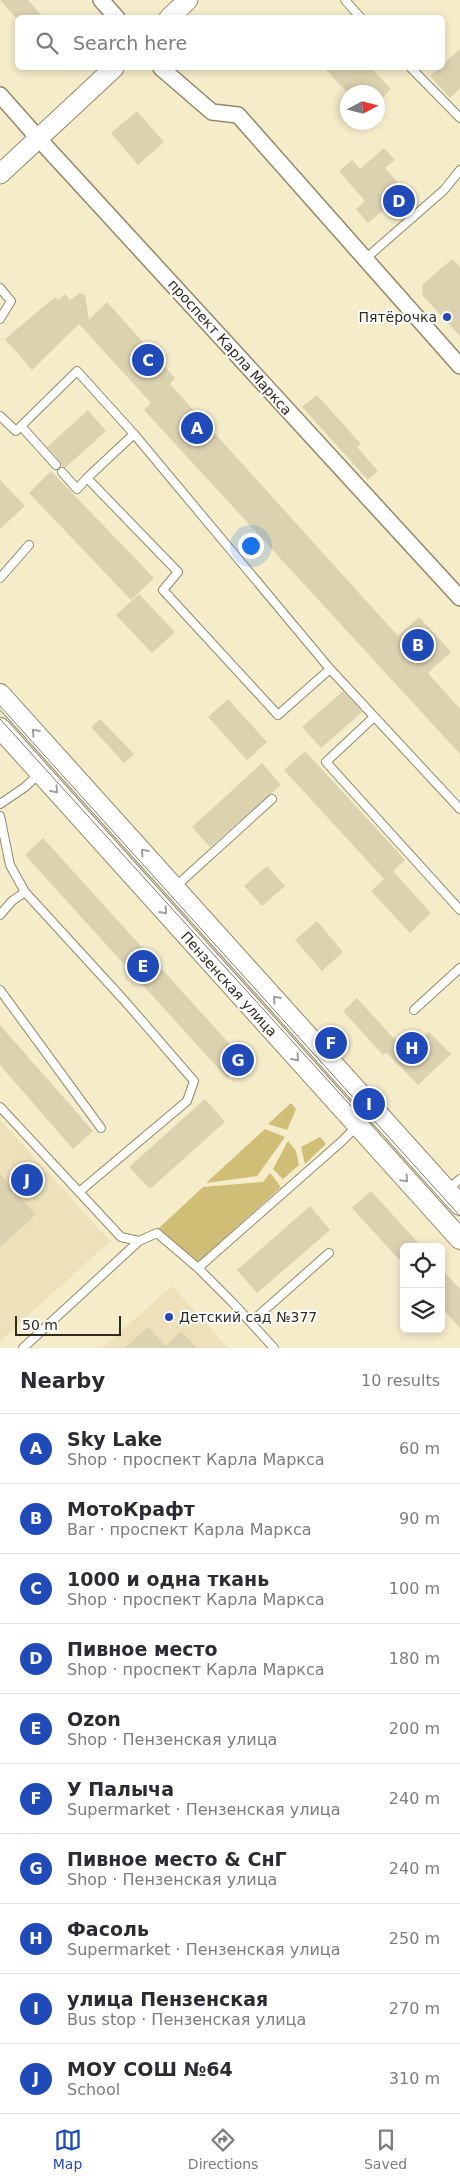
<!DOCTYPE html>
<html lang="en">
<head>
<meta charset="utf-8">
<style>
  body { margin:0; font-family:"DejaVu Sans",sans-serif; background:#f2f2f3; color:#2b2b33 }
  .controls { position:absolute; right:15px; bottom:15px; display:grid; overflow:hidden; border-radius:8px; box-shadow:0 2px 8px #0003 }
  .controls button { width:45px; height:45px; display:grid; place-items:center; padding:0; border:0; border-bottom:1px solid #e1e1e2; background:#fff; color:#2b2b33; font:25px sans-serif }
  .compass { position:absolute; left:340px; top:85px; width:45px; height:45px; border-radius:50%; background:#fff; box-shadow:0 2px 8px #0003; rotate:83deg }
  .scale { position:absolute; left:15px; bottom:12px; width:106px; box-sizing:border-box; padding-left:5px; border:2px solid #2f2b1e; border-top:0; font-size:14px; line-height:18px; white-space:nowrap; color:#2f2b1e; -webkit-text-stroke:4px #fff; paint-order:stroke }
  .you { position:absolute; left:250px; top:545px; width:18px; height:18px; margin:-12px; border:4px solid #fff; border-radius:50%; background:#1a73e8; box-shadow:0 0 0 8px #1a73e833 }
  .badge { display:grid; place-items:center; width:32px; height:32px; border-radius:50%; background:#204ab8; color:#fff; font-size:16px; font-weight:700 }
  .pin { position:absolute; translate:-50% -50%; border:2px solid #fff; box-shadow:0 1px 5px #0006 }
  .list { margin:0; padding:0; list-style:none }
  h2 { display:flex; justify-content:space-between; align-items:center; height:65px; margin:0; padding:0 20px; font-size:21px }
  h2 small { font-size:16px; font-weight:400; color:#7c7c81 }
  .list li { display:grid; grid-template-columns:32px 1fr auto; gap:15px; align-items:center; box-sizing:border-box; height:70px; padding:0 20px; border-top:1px solid #e1e1e2 }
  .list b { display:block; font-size:19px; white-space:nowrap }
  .list p { margin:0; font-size:16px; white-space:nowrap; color:#7c7c81 }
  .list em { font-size:16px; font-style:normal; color:#7c7c81 }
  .icon { flex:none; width:28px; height:28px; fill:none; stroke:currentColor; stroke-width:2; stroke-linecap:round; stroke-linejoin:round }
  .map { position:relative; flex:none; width:460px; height:1348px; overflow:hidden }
  .search { position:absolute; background:#fff; box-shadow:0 2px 8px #0003; left:15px; right:15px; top:15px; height:55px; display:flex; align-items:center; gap:12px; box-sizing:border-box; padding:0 18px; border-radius:8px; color:#7c7c81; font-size:19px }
  .sheet { height:765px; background:#fff }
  nav { display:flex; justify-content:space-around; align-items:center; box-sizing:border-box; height:70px; border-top:1px solid #e1e1e2; background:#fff; font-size:14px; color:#7c7c81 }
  nav a { display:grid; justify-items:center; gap:2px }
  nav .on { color:#204ab8 }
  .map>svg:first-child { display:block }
  .built { fill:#ece1b8 }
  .green { fill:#d0be77 }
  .building { fill:#dbd2b0 }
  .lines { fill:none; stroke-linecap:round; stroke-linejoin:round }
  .service-casing { stroke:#918969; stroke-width:10 }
  .minor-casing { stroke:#918969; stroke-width:18 }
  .tertiary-casing { stroke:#918969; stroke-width:21 }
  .secondary-casing { stroke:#918969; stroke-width:22 }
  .service { stroke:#fff; stroke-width:8 }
  .minor { stroke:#fff; stroke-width:15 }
  .tertiary { stroke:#fff; stroke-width:19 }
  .secondary { stroke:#fff; stroke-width:20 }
  .tram { stroke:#7f7963; stroke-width:1 }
  .oneway { stroke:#a1a09a }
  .poi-dot { fill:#204ab8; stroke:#fff; stroke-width:2 }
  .labels { text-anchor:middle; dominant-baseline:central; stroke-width:4; stroke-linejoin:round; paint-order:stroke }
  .poi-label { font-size:14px; fill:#2f2b1e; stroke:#fff; text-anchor:end }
  .street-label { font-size:14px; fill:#2f2b1e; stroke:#fff }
</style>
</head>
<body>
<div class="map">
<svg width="460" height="1348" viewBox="0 0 460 1348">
  <rect width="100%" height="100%" fill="#f5ecc9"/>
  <path class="built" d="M0,1120L110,1241L0,1341Z
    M172,1286L228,1348H102Z"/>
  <path class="green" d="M291,1103L296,1109L287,1130L268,1124Z
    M265,1129L285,1137L257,1176L206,1183Z
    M320,1137L326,1144L305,1164L301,1147Z
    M288,1141L296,1151L299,1165L283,1179L273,1169Z
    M270,1173L281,1187L196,1264L159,1228L203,1187L263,1182Z"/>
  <path class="building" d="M0,0H28L44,18H16Z
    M460,49V88L450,98L430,76L440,68H442V65Z
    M324,68H371L391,89L380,100L378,92H347Z
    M137,111L164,142L138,165L111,133Z
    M384,148L395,160L385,168L412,198L397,212L390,204L368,223L356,209L365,201L339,171L352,160L360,169Z
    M452,259L460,267V336L423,296L422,285Z
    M65,294L70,300L80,293L85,295L89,320L107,302L175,378L170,384L398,636L419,617L451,652L428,673L460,709V754L144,410L151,403L79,324L32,370L5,339L55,297L58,300Z
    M317,395L361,444L357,447L378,471L368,480L302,407Z
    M88,410L106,431L65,468L62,466L60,461L47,447Z
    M51,471L154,578L131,600L29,493Z
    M0,480L25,506L0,529Z
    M139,594L175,632L152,653L116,615Z
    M343,691L362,712L321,748L302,727Z
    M228,699L267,742L247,760L208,717Z
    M100,719L134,754L124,763L91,727Z
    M305,751L405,860L393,871L431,913L410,933L371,891L384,879L284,770Z
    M262,763L281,785L210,847L192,827Z
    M43,838L245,1061L227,1078L25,855Z
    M267,866L285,886L262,906L244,886Z
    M317,921L343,952L322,971L295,940Z
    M357,998L407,1053L429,1032L451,1054L418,1085L386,1052L383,1055L343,1011Z
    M0,1025L93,1131L73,1149L0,1065Z
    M205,1099L225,1122L150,1189L129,1167Z
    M0,1174L36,1215L0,1247Z
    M371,1191L422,1247H404V1265L352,1208Z
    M310,1206L330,1230L257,1293L237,1270Z
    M441,1269L460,1289V1328L441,1307Z
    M148,1327L166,1346L181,1331L197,1348H125Z"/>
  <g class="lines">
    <g class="service-casing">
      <path id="service" d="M345,0L361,18
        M411,68L460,118
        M364,260L444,190L460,170
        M0,288L11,301L0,319
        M0,416L16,431L77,371L134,434L330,669L460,809
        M21,426L56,465
        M134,434L87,478L178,572L163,590L278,715L330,669
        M62,472L77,489L87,478
        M0,578L29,545
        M374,717L326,762L460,910
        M0,804L25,787L40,773
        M0,816L10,865L25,892
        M175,887L272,799
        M0,915L12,901L25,892L123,999L194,1081L187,1101L180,1107L79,1192
        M0,990L101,1128
        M414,1010L460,968
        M0,1107L121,1237L139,1241
        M448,1189L460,1179
        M251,1322L329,1253
        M23,1348L139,1241L157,1233L198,1268
        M274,1348L232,1302L198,1268L341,1142L357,1126"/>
    </g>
    <g class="minor-casing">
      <path id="minor" d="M101,0L117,18
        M161,68L212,112L238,115L460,366
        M0,95L38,138L460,598"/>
    </g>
    <g class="tertiary-casing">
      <path id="tertiary" d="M169,18L188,0
        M0,174L114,68"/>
    </g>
    <g class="secondary-casing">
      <path id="secondary" d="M0,694L460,1205
        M0,728L460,1239"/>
    </g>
    <use href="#service" class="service"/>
    <use href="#minor" class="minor"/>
    <use href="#tertiary" class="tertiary"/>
    <use href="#secondary" class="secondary"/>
    <path class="tram" d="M0,706L460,1216
      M0,719L361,1117"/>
  </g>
  <defs><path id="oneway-chevron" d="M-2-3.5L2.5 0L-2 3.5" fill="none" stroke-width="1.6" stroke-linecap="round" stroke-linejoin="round" transform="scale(1.25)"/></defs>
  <g class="oneway">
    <use href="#oneway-chevron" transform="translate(35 732) rotate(-132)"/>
    <use href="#oneway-chevron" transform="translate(55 790) rotate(48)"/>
    <use href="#oneway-chevron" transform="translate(144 852) rotate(-132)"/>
    <use href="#oneway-chevron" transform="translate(164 911) rotate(48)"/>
    <use href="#oneway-chevron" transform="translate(276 999) rotate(-132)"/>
    <use href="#oneway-chevron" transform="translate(296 1058) rotate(48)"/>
    <use href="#oneway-chevron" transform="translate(405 1179) rotate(47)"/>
  </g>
  <g class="poi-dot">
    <circle cx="447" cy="317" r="5"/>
    <circle cx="169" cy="1317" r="5"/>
  </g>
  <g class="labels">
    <g class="poi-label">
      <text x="437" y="317">Пятёрочка</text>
      <text x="179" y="1317" text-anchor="start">Детский сад №377</text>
    </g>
    <g class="street-label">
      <text transform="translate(230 347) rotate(48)">проспект Карла Маркса</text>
      <text transform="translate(229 984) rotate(48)">Пензенская улица</text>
    </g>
  </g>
</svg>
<div class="controls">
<button><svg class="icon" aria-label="locate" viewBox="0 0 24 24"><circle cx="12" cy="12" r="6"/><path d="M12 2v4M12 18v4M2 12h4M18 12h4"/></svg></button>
<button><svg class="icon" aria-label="layers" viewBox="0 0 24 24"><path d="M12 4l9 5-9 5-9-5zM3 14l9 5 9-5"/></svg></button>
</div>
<svg class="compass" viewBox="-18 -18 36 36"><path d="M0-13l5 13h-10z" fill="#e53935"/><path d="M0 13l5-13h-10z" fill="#7c7c81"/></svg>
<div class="scale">50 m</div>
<div class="you"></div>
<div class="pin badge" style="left:197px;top:428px">A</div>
<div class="pin badge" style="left:418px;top:645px">B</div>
<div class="pin badge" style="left:148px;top:360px">C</div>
<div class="pin badge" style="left:399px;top:201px">D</div>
<div class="pin badge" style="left:143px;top:966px">E</div>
<div class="pin badge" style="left:331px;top:1043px">F</div>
<div class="pin badge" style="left:238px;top:1060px">G</div>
<div class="pin badge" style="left:412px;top:1048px">H</div>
<div class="pin badge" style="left:369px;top:1104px">I</div>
<div class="pin badge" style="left:27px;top:1180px">J</div>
<div class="search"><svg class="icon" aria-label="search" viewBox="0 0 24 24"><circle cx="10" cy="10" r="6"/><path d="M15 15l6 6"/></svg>Search here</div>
</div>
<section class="sheet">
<h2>Nearby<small>10 results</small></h2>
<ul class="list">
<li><span class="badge">A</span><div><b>Sky Lake</b><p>Shop · проспект Карла Маркса</p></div><em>60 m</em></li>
<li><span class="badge">B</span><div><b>МотоКрафт</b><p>Bar · проспект Карла Маркса</p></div><em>90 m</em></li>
<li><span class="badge">C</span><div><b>1000 и одна ткань</b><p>Shop · проспект Карла Маркса</p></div><em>100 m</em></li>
<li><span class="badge">D</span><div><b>Пивное место</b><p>Shop · проспект Карла Маркса</p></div><em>180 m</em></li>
<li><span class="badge">E</span><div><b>Ozon</b><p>Shop · Пензенская улица</p></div><em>200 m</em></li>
<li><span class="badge">F</span><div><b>У Палыча</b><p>Supermarket · Пензенская улица</p></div><em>240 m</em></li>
<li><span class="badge">G</span><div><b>Пивное место &amp; СнГ</b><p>Shop · Пензенская улица</p></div><em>240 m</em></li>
<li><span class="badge">H</span><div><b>Фасоль</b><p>Supermarket · Пензенская улица</p></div><em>250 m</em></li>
<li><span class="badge">I</span><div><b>улица Пензенская</b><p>Bus stop · Пензенская улица</p></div><em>270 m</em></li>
<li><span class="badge">J</span><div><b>МОУ СОШ №64</b><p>School</p></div><em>310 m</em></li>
</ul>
</section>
<nav>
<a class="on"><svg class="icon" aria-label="map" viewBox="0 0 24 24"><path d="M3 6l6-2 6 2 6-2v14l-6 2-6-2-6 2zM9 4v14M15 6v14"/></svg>Map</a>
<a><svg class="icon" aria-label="directions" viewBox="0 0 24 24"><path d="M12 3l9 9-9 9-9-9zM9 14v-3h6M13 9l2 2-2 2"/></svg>Directions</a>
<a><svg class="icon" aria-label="saved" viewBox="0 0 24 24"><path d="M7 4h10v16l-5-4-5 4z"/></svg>Saved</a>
</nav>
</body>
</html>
